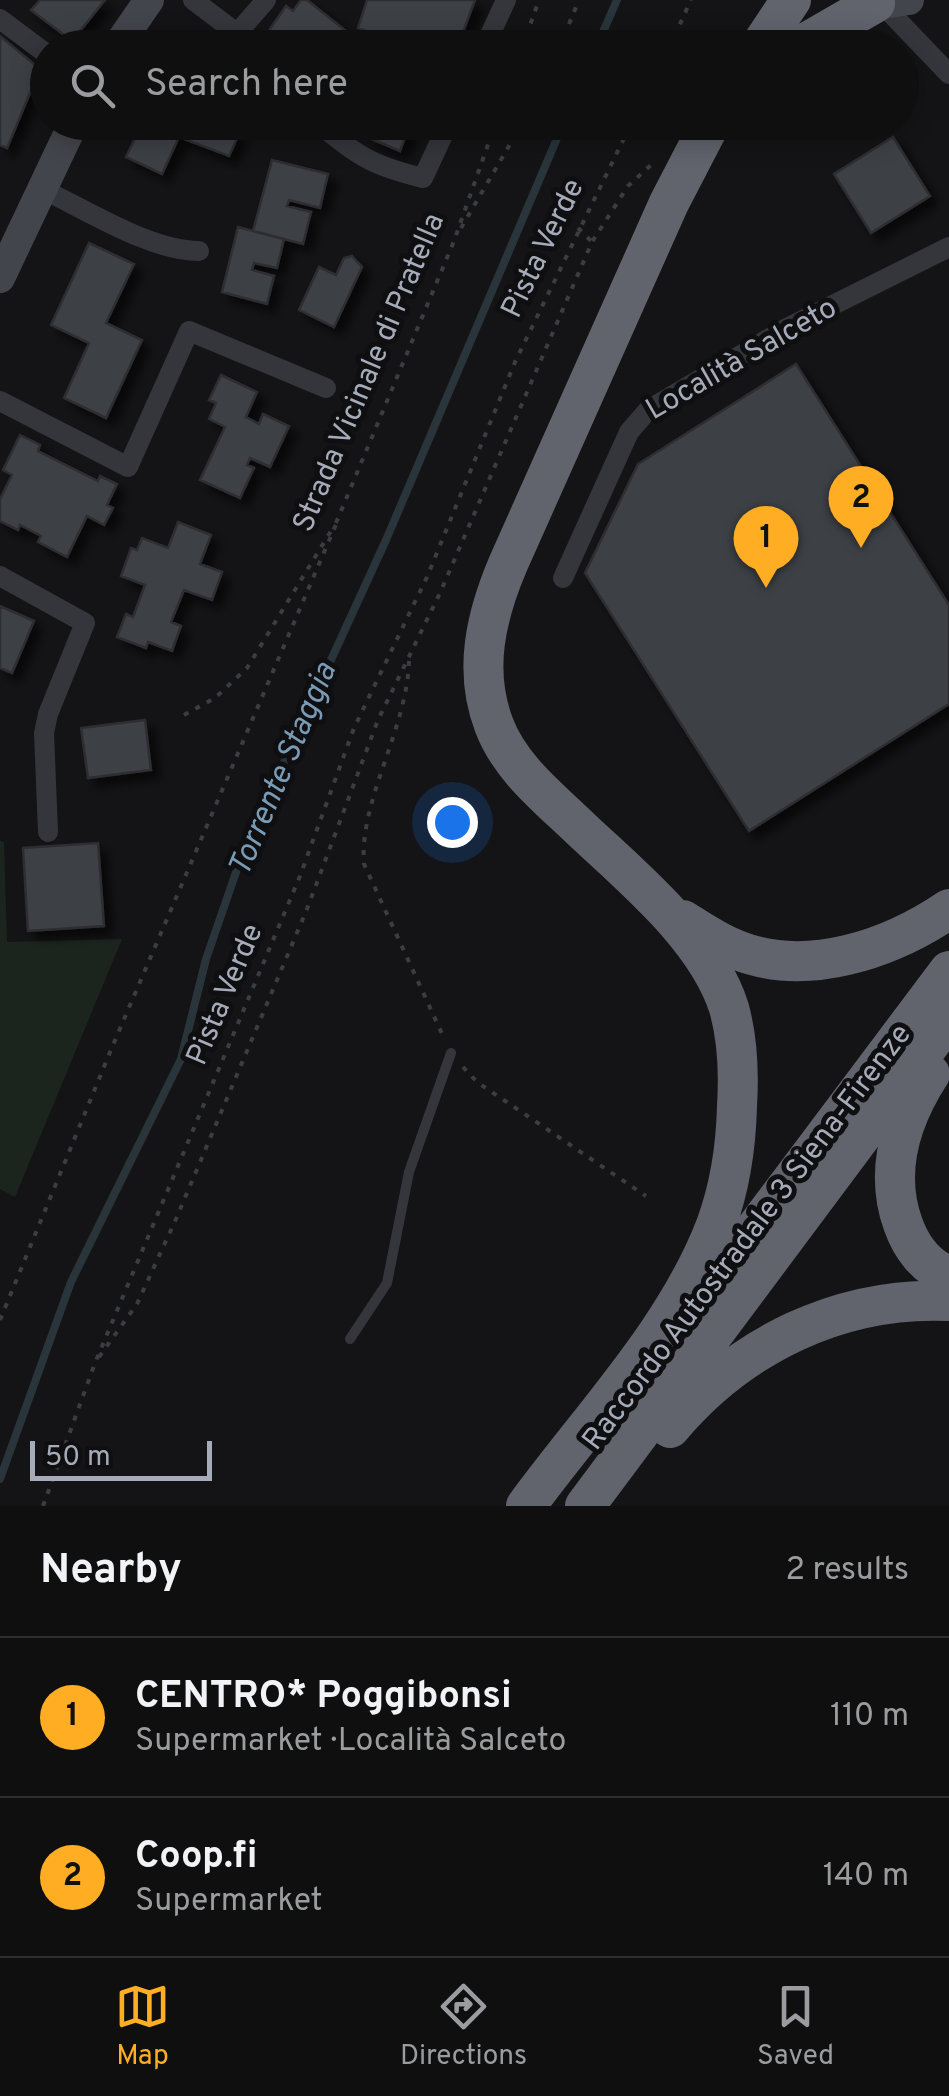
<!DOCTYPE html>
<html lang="en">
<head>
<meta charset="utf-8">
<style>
  body { margin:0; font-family:Overpass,sans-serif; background:#181819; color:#f1f3f6 }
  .scale { position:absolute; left:30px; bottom:25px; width:182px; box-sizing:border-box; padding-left:10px; border:5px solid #a5abb8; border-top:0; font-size:28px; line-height:35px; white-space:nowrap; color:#a5abb8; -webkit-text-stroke:8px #0f0f11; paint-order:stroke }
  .you { position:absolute; left:452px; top:822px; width:35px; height:35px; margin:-25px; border:8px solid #fff; border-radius:50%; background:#1a73e8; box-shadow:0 0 0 15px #1a73e833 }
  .badge { display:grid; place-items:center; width:65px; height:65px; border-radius:50%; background:#ffae24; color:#111; font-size:32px; font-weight:700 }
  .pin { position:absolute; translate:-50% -82px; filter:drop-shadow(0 2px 5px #0008) }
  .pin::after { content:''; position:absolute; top:52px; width:35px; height:30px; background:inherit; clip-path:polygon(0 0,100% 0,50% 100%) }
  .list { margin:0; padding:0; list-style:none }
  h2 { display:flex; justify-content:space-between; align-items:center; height:130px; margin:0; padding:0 40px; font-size:42px }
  h2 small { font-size:32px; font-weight:400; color:#9b9c9f }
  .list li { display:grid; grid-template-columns:65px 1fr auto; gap:30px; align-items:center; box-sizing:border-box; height:160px; padding:0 40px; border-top:2px solid #2f2f30 }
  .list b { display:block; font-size:38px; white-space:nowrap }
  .list p { margin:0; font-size:32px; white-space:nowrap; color:#9b9c9f }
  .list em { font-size:32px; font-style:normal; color:#9b9c9f }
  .icon { flex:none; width:55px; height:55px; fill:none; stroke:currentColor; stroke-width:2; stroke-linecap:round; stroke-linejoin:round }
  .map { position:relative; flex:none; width:949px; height:1506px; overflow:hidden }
  .search { position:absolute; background:#0f0f10; box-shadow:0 5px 25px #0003; left:30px; right:30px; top:30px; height:110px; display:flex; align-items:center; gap:25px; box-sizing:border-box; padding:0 35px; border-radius:55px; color:#9b9c9f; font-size:38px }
  .sheet { height:450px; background:#0f0f10 }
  nav { display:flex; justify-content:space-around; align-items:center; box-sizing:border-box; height:140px; border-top:2px solid #2f2f30; background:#0f0f10; font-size:28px; color:#9b9c9f }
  nav a { display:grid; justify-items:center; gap:5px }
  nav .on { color:#ffae24 }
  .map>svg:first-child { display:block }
  .green { fill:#1c251d }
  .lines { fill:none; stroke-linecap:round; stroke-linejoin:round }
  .stream { stroke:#29343b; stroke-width:8 }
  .building { fill:#3e3f44; stroke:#2e2e33; stroke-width:2.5; filter:url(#shadow) }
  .path { stroke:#3b3d43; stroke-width:4; stroke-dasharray:5 8; stroke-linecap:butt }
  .service { stroke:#35363c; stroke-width:10 }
  .minor { stroke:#35363c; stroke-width:20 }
  .secondary { stroke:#43454c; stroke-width:30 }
  .motorway { stroke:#61646d; stroke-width:40 }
  .labels { text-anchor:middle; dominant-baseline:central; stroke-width:10; stroke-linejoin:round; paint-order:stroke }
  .street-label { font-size:30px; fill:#a5abb8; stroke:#0f0f11 }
  .water-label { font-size:32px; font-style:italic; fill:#799bb6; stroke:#0f0f11 }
</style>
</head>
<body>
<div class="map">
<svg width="949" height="1506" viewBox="0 0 949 1506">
  <defs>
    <filter id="shadow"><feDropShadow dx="8" dy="8" stdDeviation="5" flood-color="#0009"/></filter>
  </defs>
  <rect width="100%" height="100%" fill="#141416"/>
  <path class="green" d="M0,841L4,842L7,942L122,939L15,1197L0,1189Z"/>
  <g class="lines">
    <path class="stream" d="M596,48L617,0
      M0,1479L71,1282L181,1059L206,959L243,852L386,540L564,122"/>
  </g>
  <path class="building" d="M40,0H105L72,41L31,10Z
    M301,0H307L355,38L349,48H279L265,36L286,6L293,11Z
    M367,0H475L457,48H381L385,38L358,28Z
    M0,36L40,69L7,148L0,145Z
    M143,122H232L229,129L239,134L229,156L179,137L162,174L126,157Z
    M374,122H411L400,151L369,138Z
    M893,137L930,196L871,233L834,174Z
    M272,160L328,174L320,208L289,200L287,206L311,212L303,244L253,231Z
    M238,227L284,239L277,268L254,263L252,270L274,276L267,304L222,292Z
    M89,243L134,264L106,323L142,340L106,418L64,398L89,343L51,325Z
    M352,256L362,267L334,327L299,310L319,267L336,275L344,258Z
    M796,364L949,605V704L749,831L585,573L638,464Z
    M221,375L257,392L246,417L259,424L263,414L289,426L270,467L250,458L247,465L254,468L240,498L200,480L225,427L209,419L216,403L209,400Z
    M20,435L40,445L38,451L98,481L100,476L117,484L107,505L113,508L104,525L87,516L67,557L38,542L41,536L20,525L18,530L0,521V499L12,475L3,470Z
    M178,522L211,535L200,564L222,572L212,600L184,590L171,622L181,626L172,651L148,642L146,648L117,637L126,614L133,617L145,585L121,576L131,548L137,550L142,538L168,548Z
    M0,606L34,621L12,673L0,668Z
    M145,720L151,770L88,778L81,728Z
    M98,843L104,926L28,931L23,848Z"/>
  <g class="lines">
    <path class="path" d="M522,48L539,0
      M559,48L579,0
      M669,48L691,0
      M461,228L523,122
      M578,228L592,242
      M336,523L454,241L496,122
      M409,661C407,730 359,800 364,864L444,1038
      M184,715L215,698L247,668L331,531
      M463,1067L477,1082L646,1196
      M0,1320L113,1045L337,522
      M99,1357L137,1304L176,1219L307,909L378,720L440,593L592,242L628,186L652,164
      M43,1506L95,1363L300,876L354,728L427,577L515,362L632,122"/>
    <path class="service" d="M350,1339L387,1283L409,1172L451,1053"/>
    <path class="minor" d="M193,0L238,34
      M882,4L949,74
      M0,19L48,55
      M239,48L240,30L266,0
      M484,48L506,0
      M317,122C357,156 373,166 423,178L449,122
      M42,189C87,210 150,251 199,251
      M0,401L128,467L189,331L326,388
      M0,576L85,623L48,714L44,733L48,832
      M563,578L629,432L648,410L785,329L949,247"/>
    <path class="secondary" d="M866,0L882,4L909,0
      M116,48L149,0
      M0,278L74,122"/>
    <path class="motorway" d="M759,48L791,0
      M797,48L875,3
      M683,920C701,931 718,943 737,950C807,978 890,949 949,909
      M930,1074C901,1119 884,1171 903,1224C911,1247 926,1267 949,1276
      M696,1308L949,971
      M670,1428C740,1345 840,1296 949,1301
      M526,1506C591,1417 676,1330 716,1225C730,1187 736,1146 737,1106C739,1073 738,1040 729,1008C707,938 633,878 581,829C549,798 510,768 494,725C473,670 486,616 508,564L669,203L711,122
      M585,1506L949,1018"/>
  </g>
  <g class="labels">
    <g class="street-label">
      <text transform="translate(544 249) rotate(-64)">Pista Verde</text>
      <text transform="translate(742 360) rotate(-30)">Località Salceto</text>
      <text transform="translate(370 373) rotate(-67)">Strada Vicinale di Pratella</text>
      <text transform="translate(226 995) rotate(-67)">Pista Verde</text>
      <text transform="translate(748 1238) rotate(-53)">Raccordo Autostradale 3 Siena-Firenze</text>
    </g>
    <g class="water-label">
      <text transform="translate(284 770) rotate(-67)">Torrente Staggia</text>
    </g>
  </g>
</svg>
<div class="scale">50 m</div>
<div class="you"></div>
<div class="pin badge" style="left:766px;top:588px">1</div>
<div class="pin badge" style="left:861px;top:548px">2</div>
<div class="search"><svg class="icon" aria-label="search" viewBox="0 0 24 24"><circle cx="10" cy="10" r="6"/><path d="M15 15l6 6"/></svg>Search here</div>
</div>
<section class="sheet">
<h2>Nearby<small>2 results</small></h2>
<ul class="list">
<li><span class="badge">1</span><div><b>CENTRO* Poggibonsi</b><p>Supermarket · Località Salceto</p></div><em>110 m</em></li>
<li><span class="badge">2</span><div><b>Coop.fi</b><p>Supermarket</p></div><em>140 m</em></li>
</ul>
</section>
<nav>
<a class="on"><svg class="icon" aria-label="map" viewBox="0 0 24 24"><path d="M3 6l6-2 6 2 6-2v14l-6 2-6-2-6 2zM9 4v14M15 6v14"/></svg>Map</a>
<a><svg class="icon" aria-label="directions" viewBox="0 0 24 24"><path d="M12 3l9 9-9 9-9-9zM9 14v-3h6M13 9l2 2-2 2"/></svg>Directions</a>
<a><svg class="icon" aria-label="saved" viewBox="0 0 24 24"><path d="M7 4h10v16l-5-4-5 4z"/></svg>Saved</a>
</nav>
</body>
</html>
